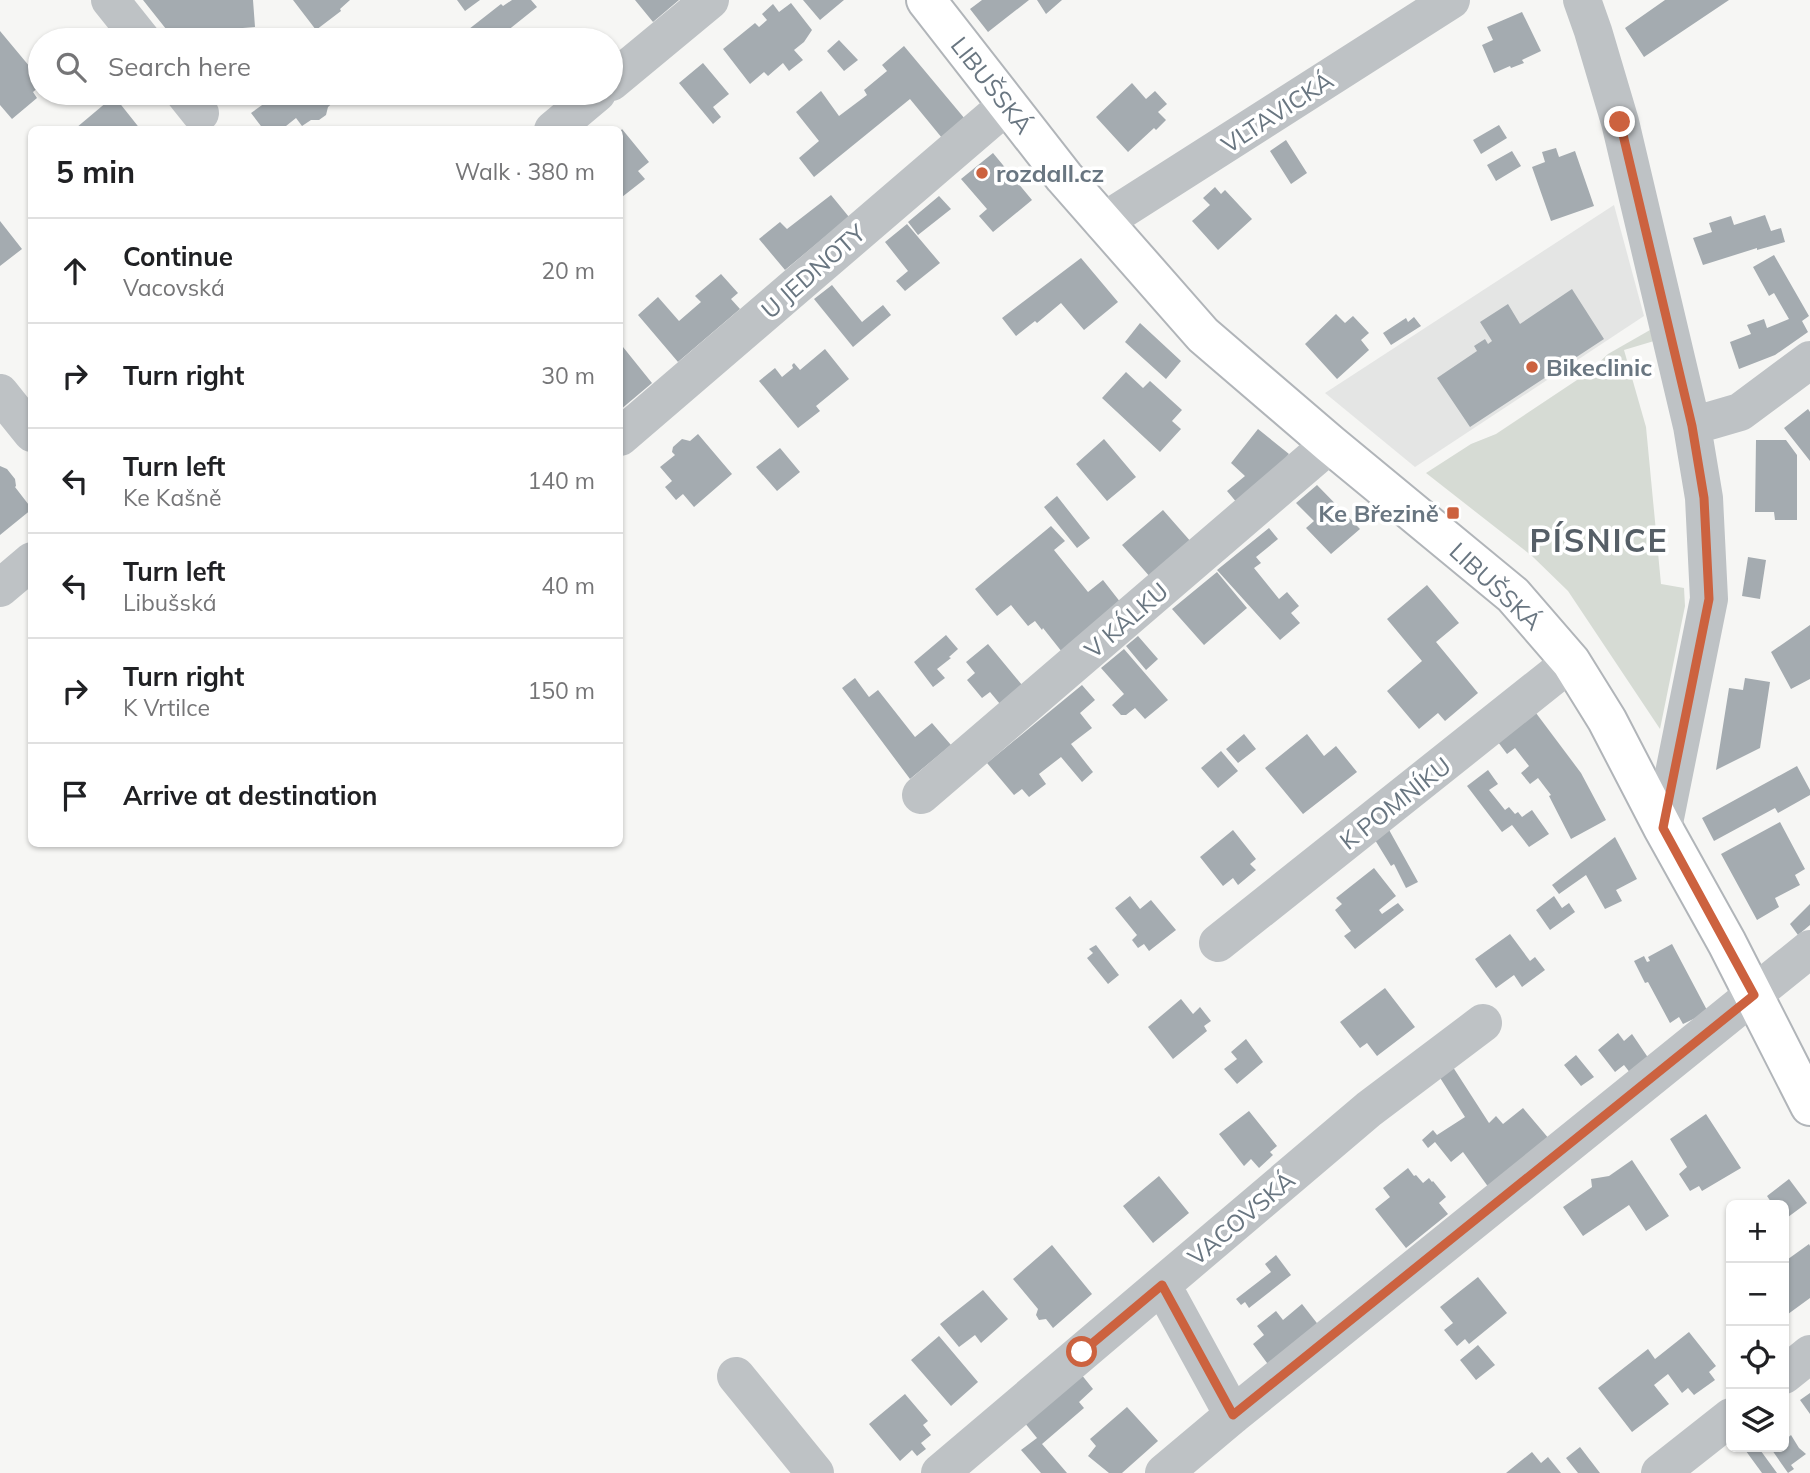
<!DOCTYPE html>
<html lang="en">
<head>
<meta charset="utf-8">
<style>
  body { margin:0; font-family:Mulish,sans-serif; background:#f2f2f2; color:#202124 }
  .controls { position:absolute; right:21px; bottom:21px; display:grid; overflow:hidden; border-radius:10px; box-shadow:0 2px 5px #0004 }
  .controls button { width:63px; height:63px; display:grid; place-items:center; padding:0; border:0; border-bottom:2px solid #e0e0e0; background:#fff; color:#202124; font:35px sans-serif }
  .stop { position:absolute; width:21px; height:21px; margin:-16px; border:5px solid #cc623f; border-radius:50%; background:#fff }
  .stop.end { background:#cc623f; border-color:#fff; box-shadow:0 2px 7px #0008 }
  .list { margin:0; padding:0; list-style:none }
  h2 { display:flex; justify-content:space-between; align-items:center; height:91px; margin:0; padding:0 28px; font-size:30px }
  h2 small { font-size:23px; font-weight:400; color:#757577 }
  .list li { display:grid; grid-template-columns:46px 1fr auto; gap:21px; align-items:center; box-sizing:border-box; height:105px; padding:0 28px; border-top:2px solid #e0e0e0 }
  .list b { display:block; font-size:26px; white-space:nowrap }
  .list p { margin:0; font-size:23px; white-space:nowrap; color:#757577 }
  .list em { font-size:23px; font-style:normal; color:#757577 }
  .icon { flex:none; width:38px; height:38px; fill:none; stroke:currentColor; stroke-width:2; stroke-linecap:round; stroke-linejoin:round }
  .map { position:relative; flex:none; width:1810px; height:1473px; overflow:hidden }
  .search { position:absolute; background:#fff; box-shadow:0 2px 5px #0004; left:28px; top:28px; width:595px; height:77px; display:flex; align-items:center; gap:18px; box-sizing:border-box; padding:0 24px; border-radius:38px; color:#757577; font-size:26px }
  .panel { position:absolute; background:#fff; box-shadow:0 2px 5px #0004; left:28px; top:126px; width:595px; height:721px; border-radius:10px }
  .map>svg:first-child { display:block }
  .built { fill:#e4e5e4 }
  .green { fill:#d6dbd4 }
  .building { fill:#a4abb0 }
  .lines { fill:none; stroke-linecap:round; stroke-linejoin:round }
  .secondary-casing { stroke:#b1b5b9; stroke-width:42 }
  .street { stroke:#bec2c5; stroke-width:38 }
  .secondary { stroke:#fff; stroke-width:38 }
  .route { stroke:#cc623f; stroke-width:9 }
  .poi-dot { fill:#cc623f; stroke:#fff; stroke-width:2.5 }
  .labels { text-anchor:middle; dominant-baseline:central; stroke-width:7; stroke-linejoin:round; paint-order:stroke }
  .street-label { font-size:24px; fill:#697681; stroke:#fff }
  .poi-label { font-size:24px; font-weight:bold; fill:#697681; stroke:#fff; text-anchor:start }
  .district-label { font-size:32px; font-weight:bold; letter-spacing:2px; fill:#565f67; stroke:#fff }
</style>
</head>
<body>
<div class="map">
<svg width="1810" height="1473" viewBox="0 0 1810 1473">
  <rect width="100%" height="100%" fill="#f6f6f4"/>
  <path class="built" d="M1614,205L1644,316L1415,467L1325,393Z"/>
  <path class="green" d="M1650,330L1654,341L1624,350L1646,427L1661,584L1684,588L1685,606L1660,729L1568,591L1532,556L1426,473L1471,444L1496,434L1589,372L1608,354Z"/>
  <path class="building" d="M143,0H253L255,27L170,34Z
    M293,0H350L340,9L341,11L316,30Z
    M457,0H480L465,11Z
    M512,0H531L537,7L496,40H455L501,4L503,6Z
    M635,0H679L653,22Z
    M803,0H844L820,20Z
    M982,0H1029L988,32L970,9Z
    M1037,0H1062L1046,14Z
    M1665,0H1729L1644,57L1625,28Z
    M791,3L812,30L804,42L794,50L803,60L789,71L783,63L768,76L764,72L750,84L723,49L755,23L759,27L767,20L762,14L773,4L779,12Z
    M1522,12L1541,51L1522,60L1524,63L1511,68L1510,66L1494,73L1482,45L1493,40L1487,27Z
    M0,31L40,79V86L33,92L37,98L12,119L0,105Z
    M839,40L858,60L844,71L827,51Z
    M904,46L965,119L942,138L910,99L814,177L799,158L819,141L796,112L821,91L839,116L867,95L864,90L887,71L882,65Z
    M703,63L729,94L713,107L721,117L713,124L679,83Z
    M1132,83L1146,99L1155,91L1167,104L1158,112L1166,120L1156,130L1154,128L1128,152L1096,117Z
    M279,93H331L336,100L328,107L326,115L319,120H311L302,126L296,118L281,130H264L251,113Z
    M114,96L141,130H78L76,128Z
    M1499,125L1507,138L1481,154L1473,140Z
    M622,129L649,162L638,171L645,179L622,197L620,195V132Z
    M1286,140L1307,173L1291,184L1270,151Z
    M1556,148L1559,157L1575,151L1594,206L1551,221L1532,167L1545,162L1542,152Z
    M1512,151L1521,166L1496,181L1487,165Z
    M993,153L1032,200L993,232L979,216L987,209L961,179Z
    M1215,187L1221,194L1225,190L1252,219L1218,250L1192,221L1210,205L1203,198Z
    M831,195L849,217L785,270L759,239L780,222L787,229Z
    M939,196L951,209L918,235L908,222Z
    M1765,215L1771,231L1781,228L1785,242L1757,250V248L1703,265L1693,238L1712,232L1709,223L1731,216L1734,225Z
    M0,221L22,249L0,266Z
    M907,224L940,263L905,291L896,281L908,271L885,242Z
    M1774,255L1809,316L1802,321L1808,332L1775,355L1739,369L1730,342L1751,334L1747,325L1764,319L1767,328L1789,319L1774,293L1769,296L1753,267Z
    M1081,258L1118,302L1084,330L1061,303L1037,323L1035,321L1016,336L1002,318Z
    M721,274L738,293L731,299L740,309L678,362L638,315L658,297L679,321L701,302L695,296Z
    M832,285L862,322L883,305L891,315L853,347L814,299Z
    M1572,289L1604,339L1470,427L1437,378L1477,351L1474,346L1485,339L1488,344L1492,341L1480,322L1508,304L1520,324Z
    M1336,314L1345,323L1353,316L1369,333L1361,340L1369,350L1337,379L1305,344Z
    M1414,317L1421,326L1391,345L1383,333L1406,318L1408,322Z
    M1140,323L1181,361L1166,379L1125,342Z
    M623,347L652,383L620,410V350Z
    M825,349L849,379L816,406L820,411L798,428L759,381L775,368L782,377L793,368L792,365L794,363L800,370Z
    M1126,372L1143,388L1150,381L1182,410L1172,421L1181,429L1160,452L1102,398Z
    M1808,409L1810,412V461L1784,428Z
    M1258,429L1289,454L1271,476L1238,504L1227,491L1245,476L1231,463Z
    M698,434L732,474L694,507L683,494L676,500L665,487L672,481L660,467L675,455L672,452L673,447L682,439L690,441Z
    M1104,439L1136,477L1107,501L1076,464Z
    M1756,440H1786L1797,455V520H1775L1774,512H1755Z
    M780,448L800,472L777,491L756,467Z
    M0,466L7,469L15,479L16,486L15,487L32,509L0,535Z
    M1317,485L1360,529L1331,554L1306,528L1314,521L1296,503Z
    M1057,496L1090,538L1077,548L1044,507Z
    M1163,510L1192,543L1151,578L1122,545Z
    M1051,526L1065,541L1054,550L1088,592L1103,580L1121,603L1062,652L1043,628L1042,630L1035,621L1028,626L1011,605L997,616L975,589Z
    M1269,528L1278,539L1256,557L1261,563L1254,568L1279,599L1287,592L1299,606L1291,613L1300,623L1280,640L1217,570Z
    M1748,557L1766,560L1760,599L1742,596Z
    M1217,572L1247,608L1204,645L1172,609Z
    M1427,585L1459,623L1436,642L1478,693L1445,721L1438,713L1419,729L1387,691L1422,661L1387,619Z
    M1810,625V679L1791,689L1771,652Z
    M946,635L958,649L949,657L951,658L937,669L945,678L933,687L914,662Z
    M1138,636L1158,659L1146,670L1126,646Z
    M988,644L1022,685L1000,704L990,692L982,698L967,680L975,673L966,662Z
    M1124,649L1168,700L1145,719L1135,708L1126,715H1121L1112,705L1124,694L1101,668Z
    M855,678L869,697L878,690L915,737L932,723L951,745L910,779L842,688Z
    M1745,678L1770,682L1760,748L1716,770L1729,688L1743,690Z
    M1082,685L1095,700L1080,713L1092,728L1071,744L1093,772L1082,782L1061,757L1039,774L1046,784L1029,797L1022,789L1014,795L987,763Z
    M1536,713L1581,773L1606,820L1571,839L1549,796L1551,795L1538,778L1530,784L1521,773L1529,766L1515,748L1507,754L1498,742Z
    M1244,734L1256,749L1238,763L1226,749Z
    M1307,734L1324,756L1336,746L1357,772L1303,814L1265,768Z
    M1221,751L1238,771L1218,788L1201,768Z
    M1797,766L1810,790V795L1778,813L1775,808L1714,841L1702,818Z
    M1488,770L1498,784L1489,790L1505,810L1509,807L1515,814L1518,812L1522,817L1532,810L1549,834L1529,847L1512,825L1502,832L1467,786Z
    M1780,822L1805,869L1795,875L1800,885L1775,898L1779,907L1757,920L1721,854Z
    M1388,828L1418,882L1406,888L1394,864L1391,866L1375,840Z
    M1233,830L1256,859L1250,864L1256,870L1238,885L1233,878L1223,886L1200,857Z
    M1615,837L1637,879L1616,890L1622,901L1605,909L1586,875L1559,894L1552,885Z
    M1374,868L1396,896L1379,910L1382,914L1398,903L1404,910L1355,949L1344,936L1351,931L1335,910L1342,904L1336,898Z
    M1130,896L1140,909L1151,900L1176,930L1149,951L1144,944L1138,948L1132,940L1137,935L1115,908Z
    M1554,896L1562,908L1569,903L1575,912L1550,930L1536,910Z
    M1810,904V925L1798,935L1790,924Z
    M1510,934L1530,961L1535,957L1545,970L1522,987L1514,975L1496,988L1475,959Z
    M1672,944L1708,1012L1683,1024L1679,1017L1670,1023L1648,982L1645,983L1634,961L1644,956L1647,962L1650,961L1648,957Z
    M1096,945L1119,975L1108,984L1087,958L1093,953L1089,949Z
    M1385,988L1415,1027L1377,1056L1367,1043L1360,1048L1340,1022Z
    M1181,999L1193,1014L1200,1007L1211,1021L1204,1026L1207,1031L1173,1059L1148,1027Z
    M1618,1033L1624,1041L1632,1034L1649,1059L1631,1074L1624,1065L1615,1072L1598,1050Z
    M1246,1039L1263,1062L1237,1084L1224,1069L1237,1059L1231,1052Z
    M1576,1055L1594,1077L1581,1086L1564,1065Z
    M1451,1064L1489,1123L1496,1116L1503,1124L1523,1108L1550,1140L1489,1188L1463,1152L1451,1162L1435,1142L1428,1148L1422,1140L1433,1130L1437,1135L1465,1117L1437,1073Z
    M1249,1111L1277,1146L1270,1152L1273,1155L1259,1168L1251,1159L1244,1166L1219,1134Z
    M1706,1114L1741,1168L1702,1191L1699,1186L1690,1191L1679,1174L1687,1167L1670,1139Z
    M1632,1160L1669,1216L1646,1231L1629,1205L1583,1236L1563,1207L1592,1187L1591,1179L1609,1176Z
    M1408,1168L1414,1176L1416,1175L1423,1183L1429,1178L1432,1182L1433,1181L1446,1197L1439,1203L1448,1214L1406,1248L1375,1209L1390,1197L1383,1188Z
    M1159,1176L1189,1213L1153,1243L1123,1206Z
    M1789,1179L1807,1203L1784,1220V1205H1773L1767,1196Z
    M1809,1244L1810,1246V1298L1784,1317V1262Z
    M1052,1245L1092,1294L1053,1328L1046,1319L1039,1320L1036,1315L1038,1309L1013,1279Z
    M1276,1255L1291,1275L1249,1308L1245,1302L1241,1305L1236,1299L1271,1272L1265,1264Z
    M1478,1277L1507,1313L1469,1344L1465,1339L1457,1346L1444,1330L1453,1323L1440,1307Z
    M983,1290L1008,1319L981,1343L975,1335L959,1347L940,1324Z
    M1302,1304L1320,1327L1270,1367L1253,1344L1264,1335L1257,1326L1276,1311L1283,1320Z
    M1689,1332L1716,1366L1709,1372L1715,1380L1694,1395L1688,1388L1682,1393L1668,1374L1654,1385L1669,1404L1632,1432L1598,1388L1648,1349L1655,1359Z
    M939,1336L978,1382L951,1406L911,1360Z
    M1478,1345L1495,1365L1476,1380L1460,1360Z
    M1081,1374L1093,1389L1079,1402L1084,1408L1042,1444L1067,1473H1041L1021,1450L1037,1438L1024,1422Z
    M1810,1393V1414L1800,1400Z
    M905,1394L928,1421L923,1425L931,1435L921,1443L926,1449L917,1456L912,1450L900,1461L869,1424Z
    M1127,1407L1158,1441L1122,1473H1109L1088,1456L1096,1446L1090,1439Z
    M1791,1435L1799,1448L1806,1454L1791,1465L1794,1469L1788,1473L1772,1450L1776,1447H1784V1441Z
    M1580,1447L1600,1473H1578L1566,1458Z
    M1743,1447H1758L1777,1473H1762Z
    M1532,1452L1541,1463L1548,1457L1561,1473H1506Z"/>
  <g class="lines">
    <g class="secondary-casing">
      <path id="secondary" d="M926,0L1064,177L1203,335L1330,444L1513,595L1571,662L1607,720L1663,828L1727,943L1810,1106"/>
    </g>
    <path class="street" d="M110,0L142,40
      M1582,0L1593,31L1620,122L1692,426L1704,498L1709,599L1663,828
      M611,82L710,0
      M184,93L200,113
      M553,130L597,93
      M1103,222L1451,0
      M0,393L32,433
      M1692,426L1740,412L1810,360
      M620,437L1007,105
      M0,588L32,561
      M921,795L1330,444
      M1218,943L1571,662
      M1162,1285L1233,1415
      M1784,1375L1810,1354
      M736,1376L815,1473
      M940,1473L1369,1109L1483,1023
      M1164,1473L1233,1415L1810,949
      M1660,1473L1731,1417"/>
    <use href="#secondary" class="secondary"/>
  </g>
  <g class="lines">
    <path class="route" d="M1082,1352L1162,1285L1233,1415L1754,995L1663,828L1709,599L1704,498L1692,426L1620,122"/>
  </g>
  <g class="poi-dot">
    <circle cx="982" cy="173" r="7"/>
    <circle cx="1532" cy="367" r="7"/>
    <rect x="1446" y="506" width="14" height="14" rx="3.5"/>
  </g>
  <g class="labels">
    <g class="street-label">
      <text transform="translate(992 85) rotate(52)">LIBUŠSKÁ</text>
      <text transform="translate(1277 112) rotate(-33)">VLTAVICKÁ</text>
      <text transform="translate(813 271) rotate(-41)">U JEDNOTY</text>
      <text transform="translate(1496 586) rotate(43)">LIBUŠSKÁ</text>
      <text transform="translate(1126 620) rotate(-41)">V KÁLKU</text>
      <text transform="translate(1395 803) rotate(-38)">K POMNÍKU</text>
      <text transform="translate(1241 1218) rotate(-40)">VACOVSKÁ</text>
    </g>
    <g class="poi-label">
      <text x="996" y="173">rozdall.cz</text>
      <text x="1546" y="367">Bikeclinic</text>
      <text x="1439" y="513" text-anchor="end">Ke Březině</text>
    </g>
    <g class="district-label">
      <text x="1599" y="540">PÍSNICE</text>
    </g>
  </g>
</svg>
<div class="controls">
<button>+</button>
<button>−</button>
<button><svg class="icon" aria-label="locate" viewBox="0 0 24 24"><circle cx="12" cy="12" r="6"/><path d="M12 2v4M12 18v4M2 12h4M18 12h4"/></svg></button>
<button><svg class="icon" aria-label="layers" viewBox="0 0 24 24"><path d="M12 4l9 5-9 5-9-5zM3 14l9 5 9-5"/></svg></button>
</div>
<div class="stop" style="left:1082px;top:1352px"></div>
<div class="stop end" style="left:1620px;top:122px"></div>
<div class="search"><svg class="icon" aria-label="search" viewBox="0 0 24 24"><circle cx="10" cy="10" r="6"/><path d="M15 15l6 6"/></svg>Search here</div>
<section class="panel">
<h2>5 min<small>Walk · 380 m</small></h2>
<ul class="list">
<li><svg class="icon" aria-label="ahead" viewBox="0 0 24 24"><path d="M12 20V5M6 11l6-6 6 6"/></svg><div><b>Continue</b><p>Vacovská</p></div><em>20 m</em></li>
<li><svg class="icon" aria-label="right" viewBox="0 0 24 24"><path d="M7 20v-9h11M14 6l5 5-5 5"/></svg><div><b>Turn right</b></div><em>30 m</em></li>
<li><svg class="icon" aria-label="left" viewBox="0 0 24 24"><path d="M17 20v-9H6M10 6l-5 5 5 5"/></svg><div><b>Turn left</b><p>Ke Kašně</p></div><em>140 m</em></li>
<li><svg class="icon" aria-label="left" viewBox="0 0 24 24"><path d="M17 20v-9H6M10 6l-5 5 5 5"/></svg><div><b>Turn left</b><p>Libušská</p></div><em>40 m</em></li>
<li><svg class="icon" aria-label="right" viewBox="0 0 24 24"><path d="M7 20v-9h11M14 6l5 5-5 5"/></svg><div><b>Turn right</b><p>K Vrtilce</p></div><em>150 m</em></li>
<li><svg class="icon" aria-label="arrive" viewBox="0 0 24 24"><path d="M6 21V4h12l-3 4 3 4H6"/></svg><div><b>Arrive at destination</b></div></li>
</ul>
</section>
</div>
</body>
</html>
